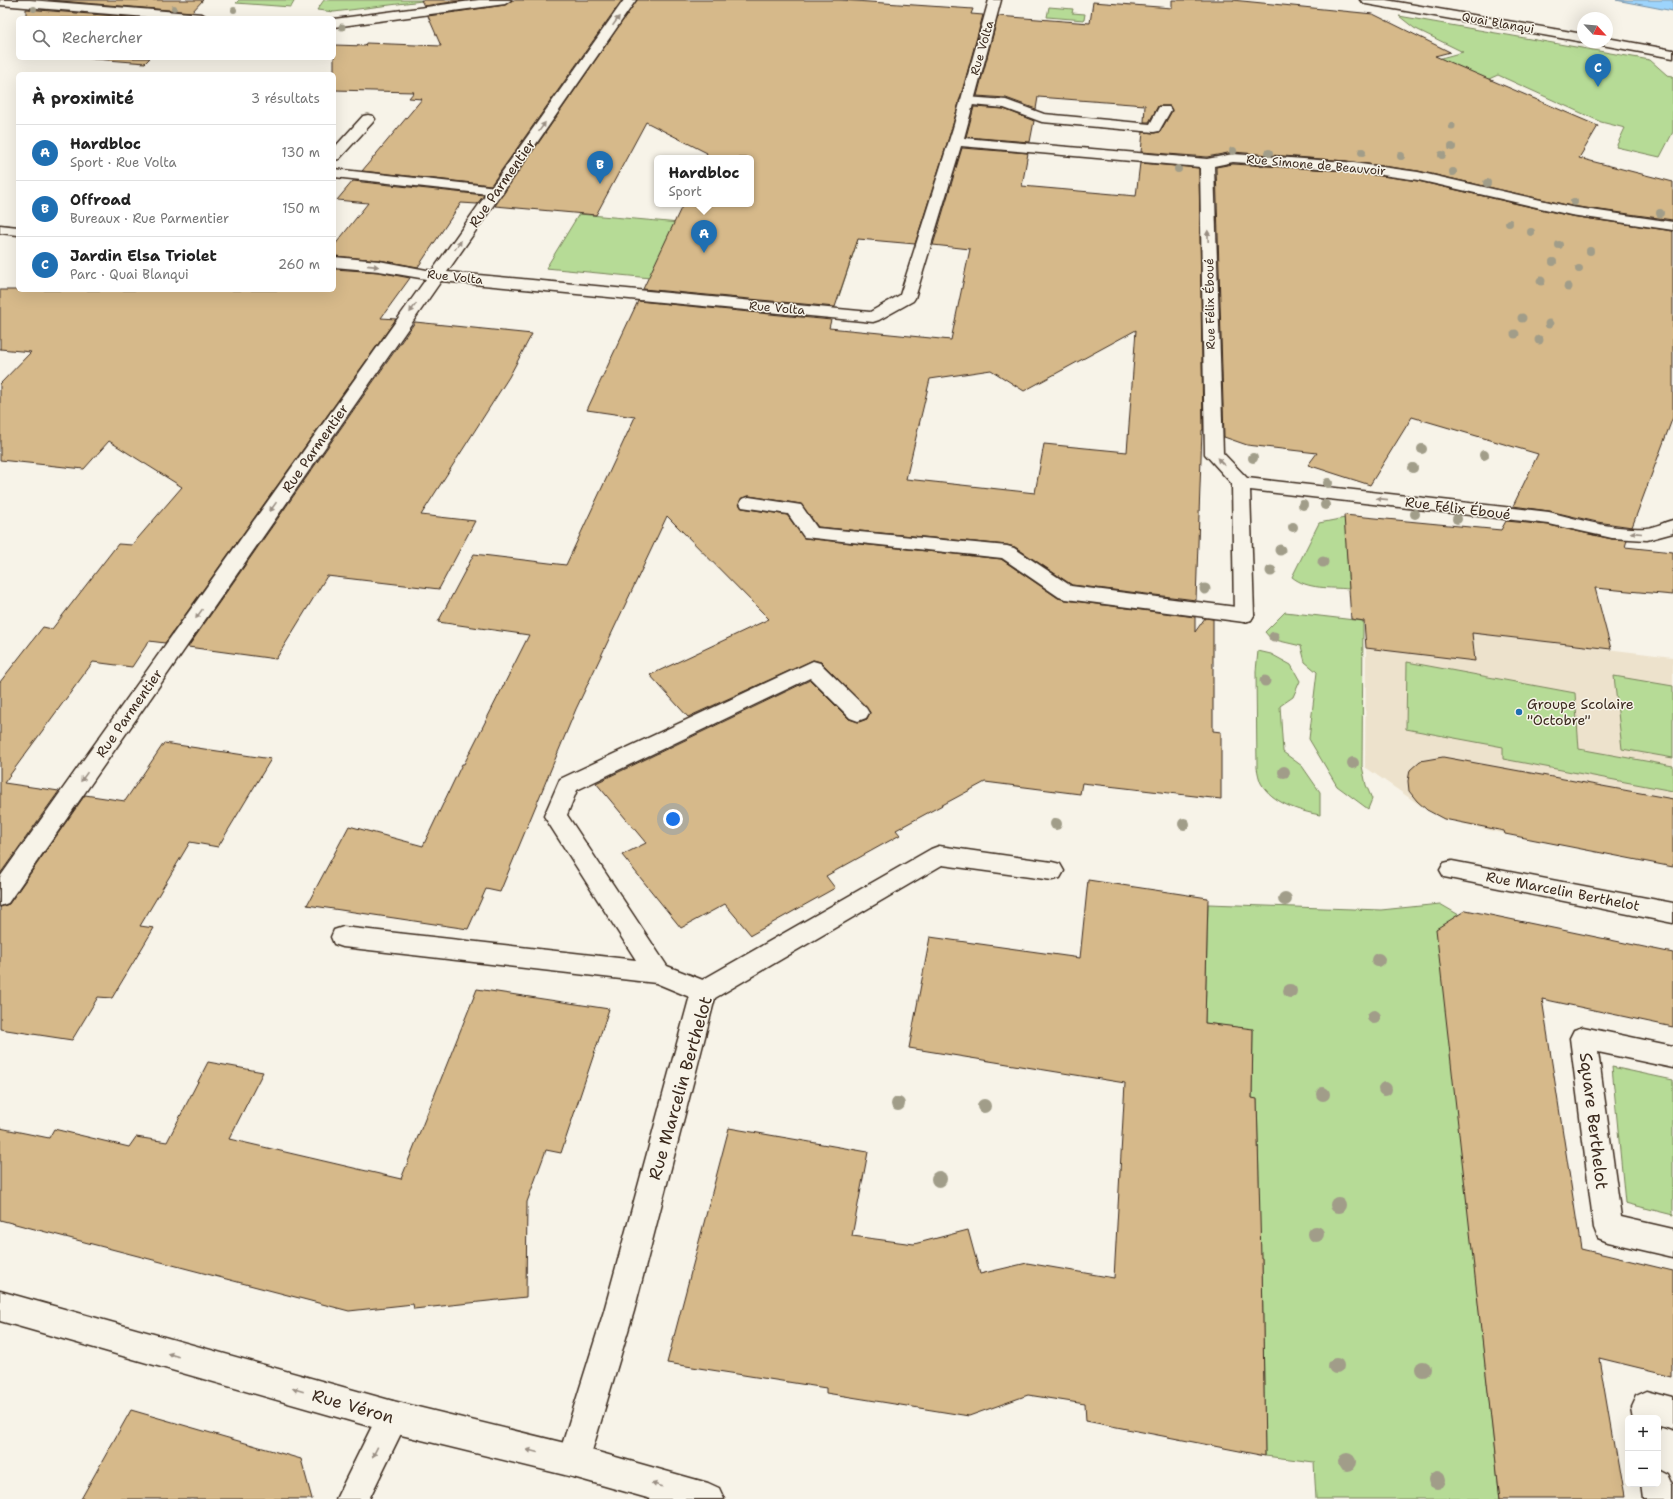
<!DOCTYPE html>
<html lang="fr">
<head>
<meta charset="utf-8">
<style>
  body { margin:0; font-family:"Shantell Sans",sans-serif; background:#f6f6f6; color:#222 }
  .controls { position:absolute; right:12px; bottom:12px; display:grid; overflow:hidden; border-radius:6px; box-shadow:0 4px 16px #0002 }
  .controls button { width:36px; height:36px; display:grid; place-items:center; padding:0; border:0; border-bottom:1px solid #e0e0e0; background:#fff; color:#222; font:20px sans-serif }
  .compass { position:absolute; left:1577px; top:12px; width:36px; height:36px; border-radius:50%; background:#fff; box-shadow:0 4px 16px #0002; rotate:116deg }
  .you { position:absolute; left:673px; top:819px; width:14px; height:14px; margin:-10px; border:3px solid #fff; border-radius:50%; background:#1a73e8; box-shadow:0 0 0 6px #1a73e833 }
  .badge { display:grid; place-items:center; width:26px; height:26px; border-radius:50%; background:#1f6fb2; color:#fff; font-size:13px; font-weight:700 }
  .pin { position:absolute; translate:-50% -33px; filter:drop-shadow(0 1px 2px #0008) }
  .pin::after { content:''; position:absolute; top:21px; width:14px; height:12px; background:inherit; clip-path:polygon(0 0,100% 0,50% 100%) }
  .popup { position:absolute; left:654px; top:155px; width:100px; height:52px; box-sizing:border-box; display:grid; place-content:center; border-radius:6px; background:#fff; filter:drop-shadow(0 1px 3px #0005); font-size:13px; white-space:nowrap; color:#767676 }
  .popup b { font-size:15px; color:#222 }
  .popup::after { content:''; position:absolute; left:50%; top:100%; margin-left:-8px; border:8px solid transparent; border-top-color:#fff }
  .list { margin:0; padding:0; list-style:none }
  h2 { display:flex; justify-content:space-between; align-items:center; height:52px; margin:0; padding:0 16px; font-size:17px }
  h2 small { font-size:13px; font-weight:400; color:#767676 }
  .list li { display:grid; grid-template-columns:26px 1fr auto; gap:12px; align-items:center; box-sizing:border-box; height:56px; padding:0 16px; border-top:1px solid #e0e0e0 }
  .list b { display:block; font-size:15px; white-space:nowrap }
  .list p { margin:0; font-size:13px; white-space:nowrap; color:#767676 }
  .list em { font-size:13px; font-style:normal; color:#767676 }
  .icon { flex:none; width:22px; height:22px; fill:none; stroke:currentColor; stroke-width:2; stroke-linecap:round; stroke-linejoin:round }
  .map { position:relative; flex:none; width:1673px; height:1499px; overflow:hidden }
  .search { position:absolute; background:#fff; box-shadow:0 4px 16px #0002; left:16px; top:16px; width:320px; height:44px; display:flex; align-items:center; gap:10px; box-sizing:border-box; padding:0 14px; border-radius:6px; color:#767676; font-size:15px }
  .panel { position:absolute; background:#fff; box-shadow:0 4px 16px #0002; left:16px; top:72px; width:320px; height:220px; border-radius:6px }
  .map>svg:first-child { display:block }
  .built { fill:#ede2cc }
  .green { fill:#b6db96; stroke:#78825a }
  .water { fill:#9dd4fc; stroke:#7690a3 }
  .building { fill:#d6b98a; stroke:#3b2a1e; fill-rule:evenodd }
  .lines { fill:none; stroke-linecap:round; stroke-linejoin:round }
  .service-casing { stroke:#3b2a1e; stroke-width:3 }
  .minor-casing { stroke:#3b2a1e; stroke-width:3 }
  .tertiary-casing { stroke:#3b2a1e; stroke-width:3 }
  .secondary-casing { stroke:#3b2a1e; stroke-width:3 }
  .service { fill:#f7f3e8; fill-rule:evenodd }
  .minor { fill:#f7f3e8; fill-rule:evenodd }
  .tertiary { fill:#f7f3e8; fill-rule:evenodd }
  .secondary { fill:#f7f3e8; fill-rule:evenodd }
  .tree { fill:#a19d89 }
  .oneway { fill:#998e83 }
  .poi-dot { fill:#1f6fb2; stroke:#f7f3e8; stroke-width:1.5 }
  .labels { text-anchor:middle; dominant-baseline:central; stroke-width:3; stroke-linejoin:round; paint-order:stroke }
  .far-street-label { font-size:12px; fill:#3b2a1e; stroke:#f7f3e8 }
  .street-label { font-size:14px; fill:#3b2a1e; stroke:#f7f3e8 }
  .poi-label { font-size:14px; fill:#3b2a1e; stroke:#f7f3e8; text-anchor:start }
  .near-street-label { font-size:17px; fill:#3b2a1e; stroke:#f7f3e8 }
</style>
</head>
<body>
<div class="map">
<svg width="1673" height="1499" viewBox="0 0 1673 1499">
  <rect width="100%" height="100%" fill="#f7f3e8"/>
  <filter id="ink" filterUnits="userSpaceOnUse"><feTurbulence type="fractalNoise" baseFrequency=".025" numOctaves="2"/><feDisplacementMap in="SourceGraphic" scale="8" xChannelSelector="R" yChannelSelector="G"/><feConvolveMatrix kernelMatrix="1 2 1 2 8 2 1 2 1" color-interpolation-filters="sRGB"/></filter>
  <g filter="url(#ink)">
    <path class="built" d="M1472,633L1673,657V867L1505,834L1444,819L1427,810L1365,767L1366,648Z"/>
    <path class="green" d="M239,0H295L291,7L236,3Z
      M324,0H421L422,1L334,12L317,10Z
      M1049,7L1073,9L1072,13L1085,14L1084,20L1047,17Z
      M1399,16L1650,60L1667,75L1673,76V132L1660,157L1616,147L1625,128L1601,122L1498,75L1445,98L1412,66L1463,52L1414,28Z
      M579,214L858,239L839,296L546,268Z
      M1345,518L1349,589C1330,587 1308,590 1292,577L1319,523Z
      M1285,612L1363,621L1362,766L1366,785L1372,799L1368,809L1337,786L1309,739L1317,672L1305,662L1301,646L1271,639L1265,632Z
      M1258,651L1271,654L1291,665L1300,681L1293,697L1280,706L1283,752L1302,766L1320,792V815C1299,811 1272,803 1261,783C1259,779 1258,773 1257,768L1256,671Z
      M1407,662L1575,693L1579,749L1673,766V791L1503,759V747L1406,729Z
      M1614,676L1673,686V758L1622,749Z
      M1208,904L1381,910L1440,904L1459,915L1475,1272L1500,1499H1316L1314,1462L1265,1456L1262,1259L1253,1257L1259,1181L1257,1100L1252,1098L1253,1030L1205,1023Z
      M1612,1067L1673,1080V1215L1625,1203Z"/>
    <path class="water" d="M1616,0H1673V11Z"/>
    <path class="building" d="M48,0H203L192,12Z
      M421,0H467L424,6Z
      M512,0H622L491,185L362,171L422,99L409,98L414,92L334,90V45L365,46L366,43L441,46L428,16L505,5Z
      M637,0H840L973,9L971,14L983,15L952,128L915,244L858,239L835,307L643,289L683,204H751V158H704L707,153L646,122L596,215L495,206Z
      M1172,0H1232L1373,14L1450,52L1435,56L1598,126L1579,158L1673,182V220L1571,206L1418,171L1346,161L1233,152L1207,157L1141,152L1143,132L1154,133L1160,132L1172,111L1170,106H1158L1149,122H1144L1145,105L1038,97L1036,109L1006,98L977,96L998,16L1090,23L1093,2L1172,8Z
      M26,9L141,18H26Z
      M83,58H150L145,63Z
      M974,107L1004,109L1034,121L1030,142L966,137Z
      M962,148L1028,153L1022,186L1136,196L1140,163L1199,168L1203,430H1202L1196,600L1072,585L1015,547L1007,545L818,527L801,504L749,496L742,498L739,504L742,508L787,515L804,538L1001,559L1058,598L1066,600L1195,617V632L1205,618L1213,619V731L1221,732V799L1082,783L1080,794L985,782L896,830L900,835L826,876L835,888L751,935L725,904L681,928L622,855L646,843L596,783L810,680L849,719L859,722L867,719L870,712L821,662L813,660L688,717L650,675L769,619L667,516L576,709L500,892L486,889L468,929L307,905L349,826L423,846L462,764H464L529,635L438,622L474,554L566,565L635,417L587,410L638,301L831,320L829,328L951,340L970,249L933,245ZM1136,330L1127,452L1044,444L1035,493L906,479L930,379L991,370L1024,391Z
      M1233,164L1346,171L1418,181L1571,216L1673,231V417L1632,527L1597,522L1549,511L1513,506L1538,454L1412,417L1370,485L1308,465L1317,453L1247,445L1224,437L1216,167Z
      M353,181L484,195L477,204L461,203L418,267L379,260L334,256V246L368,203L337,200Z
      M334,269L379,272L410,278L381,318L396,319L165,643L149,641L132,667L93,662L4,783L59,791L0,874V682L43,627L52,629L118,544L132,545L182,487L109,441L84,469L0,460V384L31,352L0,349V290H334Z
      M415,322L532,334L509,377L421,515L475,521L439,589L327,576L276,659L188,647Z
      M1344,515L1501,530L1506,521L1549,525L1612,539L1627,540L1625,547L1673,552V595L1595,588L1611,649L1472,633L1475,661L1366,648L1364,621L1351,619Z
      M164,743L271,759L218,847L190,842L140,926L154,928L112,998L98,997L72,1040L0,1029V907L9,904L85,795L125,801Z
      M1443,757L1673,799V867L1505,834L1504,831L1444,819L1427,810L1417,801L1409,791L1408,781L1410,770L1420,761Z
      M1088,880L1208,898L1205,1023L1253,1029L1252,1098L1257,1099L1261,1258H1262L1265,1456L1086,1421L1085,1404L1028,1395L969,1416L826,1393V1388L667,1363L729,1128L868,1152L852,1236L914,1244L968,1230L980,1274L1027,1263L1114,1278L1125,1083L909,1048L930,937L1080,958Z
      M1466,910L1673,953V1027L1542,999L1581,1249L1673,1271V1376L1599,1358L1623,1499H1500L1436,929Z
      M477,989L609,1009L561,1153L546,1150L527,1202L526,1297L414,1309L413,1304L349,1311L0,1220V1128L49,1138L54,1129L129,1147L136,1137L167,1142L208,1062L263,1072L229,1139L401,1179Z
      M131,1410L301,1459L312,1499H81Z"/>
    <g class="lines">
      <g class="service-casing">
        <path id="service" d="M967,97L1006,100L1044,114L1150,124L1159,107H1169L1171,110L1159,131L1154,132L1042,122L1004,108L962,104L960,101Z
          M368,115L373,116L375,119L373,122L339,159L334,160V148L363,116Z
          M334,169L497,187L502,188L504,191L502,194L497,195L334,177Z
          M749,497L801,505L817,528L1007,546L1014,548L1071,586L1244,608L1251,610L1254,615L1251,620L1244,622L1066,599L1059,597L1002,558L804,537L788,514L742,507L740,503L742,499Z
          M813,661L820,663L866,708L869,713L866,718L858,721L850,718L810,678L577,790L567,815L667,966L713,984L717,992L713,1000L704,1003L656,983L343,947L334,944L331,937L334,930L343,927L636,960L544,816L560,779Z
          M1583,1027L1673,1046V1068L1598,1052L1621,1217L1673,1229V1257L1608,1242L1598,1238L1594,1228L1570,1038L1574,1030Z
          M1647,1391L1673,1398V1430L1661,1426L1658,1430V1418H1633L1631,1407L1636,1396Z
          M1658,1468L1668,1473L1673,1484V1499H1643L1641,1484H1658Z"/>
      </g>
      <g class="minor-casing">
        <path id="minor" d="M0,0H30L202,14L208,18H159L0,5Z
          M479,0H511L505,4L334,27V19Z
          M624,0H636L447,272L870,312L900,295L953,128L989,0H1001L964,138L1207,159L1233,154L1346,162L1418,172L1571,207L1673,222V230L1571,215L1418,180L1346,170L1233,162L1214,166L1223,453L1247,478L1549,512C1580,520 1614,530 1646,528C1656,527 1664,522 1673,520V533L1647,540L1612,538L1549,524L1250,490L1254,615L1251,620L1244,622L1237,620L1234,615L1232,484L1205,454L1200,167L961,146L915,298L913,301L879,320L873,322L441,281L8,903L0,906V877L426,279L379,271L334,267V257L379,261L432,271Z
          M0,225L18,227V235L0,233Z
          M939,846L1052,862L1060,864L1064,871L1060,878L1052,880L942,865L715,998L634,1311L589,1461L584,1472L573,1477L562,1472L557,1461L604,1311L691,992L695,984L931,849Z
          M1452,861L1673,903V923L1444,877L1440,870L1444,863Z
          M393,1401L404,1406L409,1417L369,1499H336L382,1406Z"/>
      </g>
      <g class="tertiary-casing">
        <path id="tertiary" d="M0,1291L393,1401L573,1445L708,1483L719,1488L724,1499H651L573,1477L393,1433L0,1321Z"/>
      </g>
      <g class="secondary-casing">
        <path id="secondary" d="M1360,0H1386L1583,34V42L1366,4Z
          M1607,38L1673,50V58L1602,45L1600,42H1607Z"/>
      </g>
      <use href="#service" class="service"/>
      <use href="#minor" class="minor"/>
      <use href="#tertiary" class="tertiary"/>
      <use href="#secondary" class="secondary"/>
    </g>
    <g class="tree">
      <circle cx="174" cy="8" r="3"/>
      <circle cx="34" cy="9" r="3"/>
      <circle cx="234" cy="10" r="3"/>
      <circle cx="342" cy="27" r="3.5"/>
      <circle cx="1452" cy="126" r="3.5"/>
      <circle cx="1452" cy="147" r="4"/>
      <circle cx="1233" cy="151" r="4"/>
      <circle cx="1362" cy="152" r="4"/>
      <circle cx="1269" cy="153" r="4"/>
      <circle cx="1442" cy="155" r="4"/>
      <circle cx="1401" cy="156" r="4"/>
      <circle cx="1178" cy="169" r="4"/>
      <circle cx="1453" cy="172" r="4"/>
      <circle cx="1487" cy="183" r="4"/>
      <circle cx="1574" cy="202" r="4"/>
      <circle cx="1660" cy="213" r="4"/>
      <circle cx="1509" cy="223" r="4"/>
      <circle cx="1531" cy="232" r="4"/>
      <circle cx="1559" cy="245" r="4"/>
      <circle cx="1590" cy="251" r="4"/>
      <circle cx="1553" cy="262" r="4"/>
      <circle cx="1579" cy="269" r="4"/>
      <circle cx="1541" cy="281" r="4.5"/>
      <circle cx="1568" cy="287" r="4.5"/>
      <circle cx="1522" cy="318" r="4.5"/>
      <circle cx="1549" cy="324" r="4.5"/>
      <circle cx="1515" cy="334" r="4.5"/>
      <circle cx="1539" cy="340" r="4.5"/>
      <circle cx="1422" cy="449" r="5"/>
      <circle cx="1484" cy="455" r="5"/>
      <circle cx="1253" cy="458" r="5"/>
      <circle cx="1413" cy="468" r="5"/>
      <circle cx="1328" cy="483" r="5"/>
      <circle cx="1303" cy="505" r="5"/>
      <circle cx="1325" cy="505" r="5"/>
      <circle cx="1415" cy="514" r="5"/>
      <circle cx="1457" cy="519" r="5"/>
      <circle cx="1293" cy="527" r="5"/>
      <circle cx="1280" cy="550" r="5.5"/>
      <circle cx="1323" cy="562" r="5.5"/>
      <circle cx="1271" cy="571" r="5.5"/>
      <circle cx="1205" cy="589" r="5.5"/>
      <circle cx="1274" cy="637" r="5.5"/>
      <circle cx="1265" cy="681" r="5.5"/>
      <circle cx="1353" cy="763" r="6"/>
      <circle cx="1284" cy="772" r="6"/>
      <circle cx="1056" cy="824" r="6"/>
      <circle cx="1184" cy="824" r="6"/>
      <circle cx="1285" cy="899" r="7"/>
      <circle cx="1378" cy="960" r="7"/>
      <circle cx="1290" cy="991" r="7"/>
      <circle cx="1374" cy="1017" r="7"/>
      <circle cx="1385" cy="1089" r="7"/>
      <circle cx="1323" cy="1094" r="7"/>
      <circle cx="898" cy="1104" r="7"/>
      <circle cx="984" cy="1106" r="7"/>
      <circle cx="939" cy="1179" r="8"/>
      <circle cx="1338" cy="1205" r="8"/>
      <circle cx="1316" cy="1234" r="8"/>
      <circle cx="1336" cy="1366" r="8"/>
      <circle cx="1423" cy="1369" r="8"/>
      <circle cx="1347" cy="1462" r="9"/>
      <circle cx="1437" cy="1480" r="9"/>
    </g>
    <defs><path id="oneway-solid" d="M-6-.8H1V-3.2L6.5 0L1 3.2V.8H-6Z"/></defs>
    <g class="oneway">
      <use href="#oneway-solid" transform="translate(616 21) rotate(-55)"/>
      <use href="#oneway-solid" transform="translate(542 127) rotate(-55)"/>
      <use href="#oneway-solid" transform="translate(1208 236) rotate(-92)"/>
      <use href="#oneway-solid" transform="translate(458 245) rotate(-55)"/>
      <use href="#oneway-solid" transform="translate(373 266) rotate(6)"/>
      <use href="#oneway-solid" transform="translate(413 308) rotate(125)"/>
      <use href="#oneway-solid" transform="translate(1221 462) rotate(-134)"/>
      <use href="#oneway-solid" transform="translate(1382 499) rotate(-174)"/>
      <use href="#oneway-solid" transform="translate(273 507) rotate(125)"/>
      <use href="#oneway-solid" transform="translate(1636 533) rotate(-175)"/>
      <use href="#oneway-solid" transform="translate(199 614) rotate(125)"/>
      <use href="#oneway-solid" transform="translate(84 777) rotate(125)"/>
      <use href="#oneway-solid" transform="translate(173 1355) rotate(-164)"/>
      <use href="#oneway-solid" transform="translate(298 1390) rotate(-164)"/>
      <use href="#oneway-solid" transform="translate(532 1451) rotate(-166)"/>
      <use href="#oneway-solid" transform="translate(375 1452) rotate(117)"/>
      <use href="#oneway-solid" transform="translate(657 1485) rotate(-164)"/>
    </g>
  </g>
  <circle class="poi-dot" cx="1519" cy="712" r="4"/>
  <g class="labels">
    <g class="far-street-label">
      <text transform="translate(1498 23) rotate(10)">Quai Blanqui</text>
      <text transform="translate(982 48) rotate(-74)">Rue Volta</text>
      <text transform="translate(1316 165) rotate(5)">Rue Simone de Beauvoir</text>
      <text transform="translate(455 277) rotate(6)">Rue Volta</text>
      <text transform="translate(1210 304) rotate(-91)">Rue Félix Éboué</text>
      <text transform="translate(777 308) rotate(5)">Rue Volta</text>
    </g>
    <g class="street-label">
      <text transform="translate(502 183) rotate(-55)">Rue Parmentier</text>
      <text transform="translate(315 448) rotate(-55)">Rue Parmentier</text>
      <text transform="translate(1458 508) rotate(7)">Rue Félix Éboué</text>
      <text transform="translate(129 713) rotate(-55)">Rue Parmentier</text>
      <text transform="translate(1563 891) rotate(11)">Rue Marcelin Berthelot</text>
    </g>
    <g class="poi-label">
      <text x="1527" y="704">Groupe Scolaire<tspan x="1527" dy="16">"Octobre"</tspan></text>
    </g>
    <g class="near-street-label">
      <text transform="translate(680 1088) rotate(-74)">Rue Marcelin Berthelot</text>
      <text transform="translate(1594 1121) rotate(83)">Square Berthelot</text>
      <text transform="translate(353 1406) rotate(16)">Rue Véron</text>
    </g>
  </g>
</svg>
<div class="controls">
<button>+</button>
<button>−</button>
</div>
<svg class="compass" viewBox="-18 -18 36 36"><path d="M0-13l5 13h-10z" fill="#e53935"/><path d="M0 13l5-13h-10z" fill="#767676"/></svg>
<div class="you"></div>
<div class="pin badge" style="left:704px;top:253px">A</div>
<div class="popup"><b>Hardbloc</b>Sport</div>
<div class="pin badge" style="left:600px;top:184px">B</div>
<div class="pin badge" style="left:1598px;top:87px">C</div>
<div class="search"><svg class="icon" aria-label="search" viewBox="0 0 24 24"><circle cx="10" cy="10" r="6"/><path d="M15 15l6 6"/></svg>Rechercher</div>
<section class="panel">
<h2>À proximité<small>3 résultats</small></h2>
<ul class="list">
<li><span class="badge">A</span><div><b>Hardbloc</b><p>Sport · Rue Volta</p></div><em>130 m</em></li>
<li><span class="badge">B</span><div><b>Offroad</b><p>Bureaux · Rue Parmentier</p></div><em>150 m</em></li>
<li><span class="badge">C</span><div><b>Jardin Elsa Triolet</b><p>Parc · Quai Blanqui</p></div><em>260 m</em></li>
</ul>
</section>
</div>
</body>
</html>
